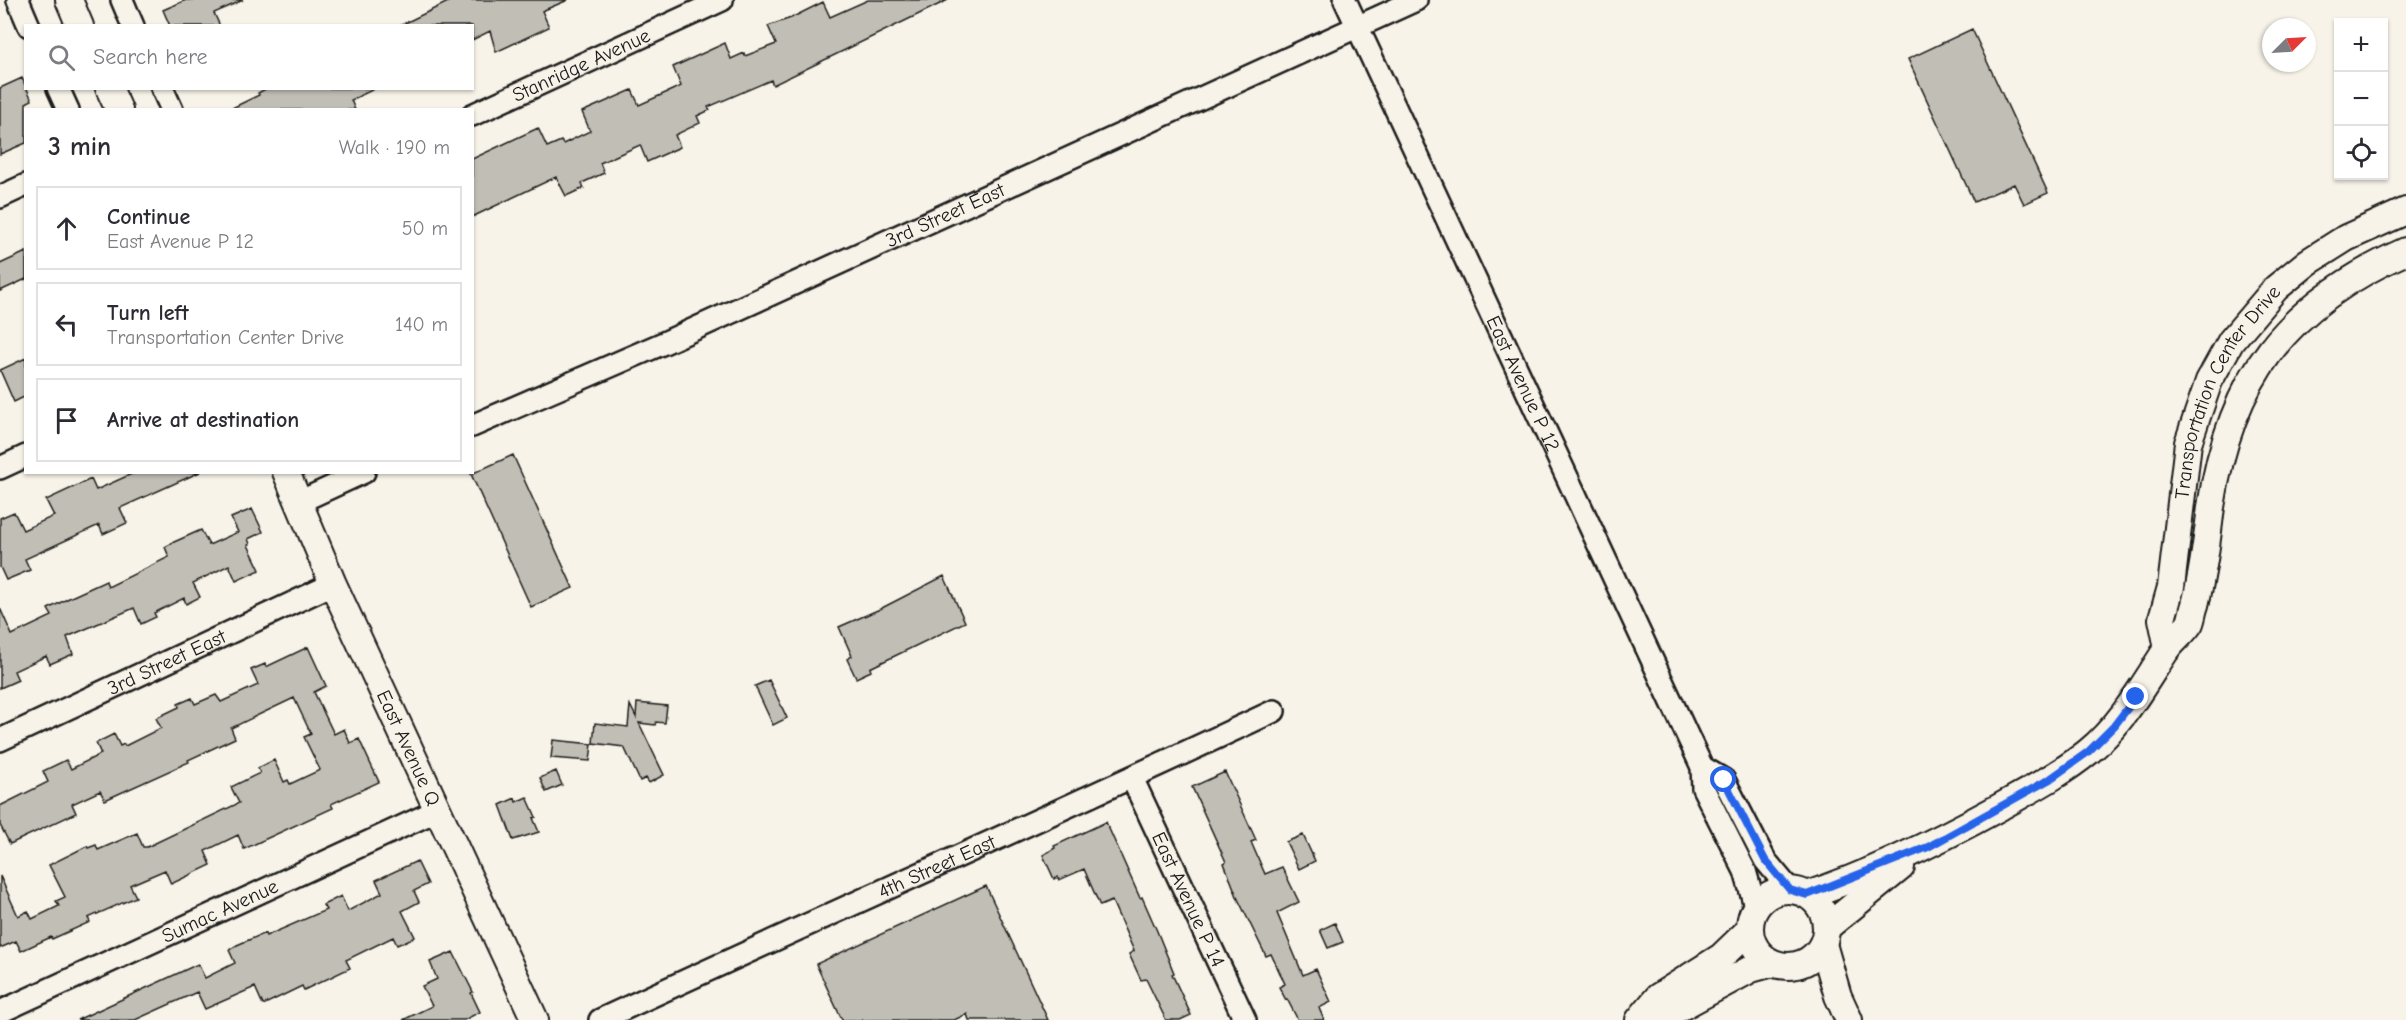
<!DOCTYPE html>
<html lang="en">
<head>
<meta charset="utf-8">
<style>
  body { margin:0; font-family:"Comic Neue",sans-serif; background:#f7f7f7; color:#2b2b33 }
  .controls { position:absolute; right:18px; top:18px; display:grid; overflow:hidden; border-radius:0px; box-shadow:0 2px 4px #0004 }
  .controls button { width:54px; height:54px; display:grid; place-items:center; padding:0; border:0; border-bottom:2px solid #e1e1e2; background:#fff; color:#2b2b33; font:30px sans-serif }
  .compass { position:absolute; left:2262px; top:18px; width:54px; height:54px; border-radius:50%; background:#fff; box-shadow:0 2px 4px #0004; rotate:66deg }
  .stop { position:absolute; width:18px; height:18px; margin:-14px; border:4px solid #2563eb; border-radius:50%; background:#fff }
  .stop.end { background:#2563eb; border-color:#fff; box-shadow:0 2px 6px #0008 }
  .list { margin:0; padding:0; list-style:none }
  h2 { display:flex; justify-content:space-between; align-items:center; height:78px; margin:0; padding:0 24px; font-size:26px }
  h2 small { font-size:20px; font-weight:400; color:#7c7c81 }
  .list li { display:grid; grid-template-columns:39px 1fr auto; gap:18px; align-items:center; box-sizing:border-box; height:84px; margin:0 12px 12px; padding:0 12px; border:2px solid #e1e1e2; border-radius:0px }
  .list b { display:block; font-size:22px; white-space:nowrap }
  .list p { margin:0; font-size:20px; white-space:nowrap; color:#7c7c81 }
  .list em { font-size:20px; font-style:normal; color:#7c7c81 }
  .icon { flex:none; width:33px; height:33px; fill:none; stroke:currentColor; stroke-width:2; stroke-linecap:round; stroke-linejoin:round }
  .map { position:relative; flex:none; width:2406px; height:1020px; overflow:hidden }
  .search { position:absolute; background:#fff; box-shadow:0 2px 4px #0004; left:24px; top:24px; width:450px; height:66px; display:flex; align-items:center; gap:15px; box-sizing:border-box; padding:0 21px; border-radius:0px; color:#7c7c81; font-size:22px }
  .panel { position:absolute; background:#fff; box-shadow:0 2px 4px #0004; left:24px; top:108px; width:450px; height:366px; border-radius:0px }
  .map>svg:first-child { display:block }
  .building { fill:#c0beb5; stroke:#1c1c1c; stroke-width:1.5 }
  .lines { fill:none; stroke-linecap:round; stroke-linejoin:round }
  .minor-casing { stroke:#1c1c1c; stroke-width:26 }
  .tertiary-casing { stroke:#1c1c1c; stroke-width:30 }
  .minor { stroke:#f7f3e8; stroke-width:21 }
  .tertiary { stroke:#f7f3e8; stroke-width:26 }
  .route { stroke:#2563eb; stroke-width:8 }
  .labels { text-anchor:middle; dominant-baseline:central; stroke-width:4.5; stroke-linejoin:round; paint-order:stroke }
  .street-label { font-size:20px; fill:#1c1c1c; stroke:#f7f3e8 }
</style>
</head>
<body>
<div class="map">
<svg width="2406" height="1020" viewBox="0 0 2406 1020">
  <rect width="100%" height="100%" fill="#f7f3e8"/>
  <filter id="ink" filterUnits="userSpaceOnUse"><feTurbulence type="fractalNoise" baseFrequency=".0167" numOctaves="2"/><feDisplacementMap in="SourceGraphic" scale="12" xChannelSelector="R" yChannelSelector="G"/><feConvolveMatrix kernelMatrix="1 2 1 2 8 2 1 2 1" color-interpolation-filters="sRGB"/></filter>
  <g filter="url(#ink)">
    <path class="building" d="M186,0H243L214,13L220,26H170L163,10Z
      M452,0H568L542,11L549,27L496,52L490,31L472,40V26H399Z
      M868,0H948L773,85L771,80L708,107L710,110L697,116L700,123L675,135L680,147L647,162L640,145L600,163L604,173L582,183L584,188L566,196L556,177L472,217V159L538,128L547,147L561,141L563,144L590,131L582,112L632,90L639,105L681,86L673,67L725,43L731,59L744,53L745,56L776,44L768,26L791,18L823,2L830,17Z
      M1972,29L2048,193L2024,204L2014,184L1974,202L1908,59Z
      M22,78L32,100L26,103V143L0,154V88Z
      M267,88H376L351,100L355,110H228L259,95L258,93Z
      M26,252V279L0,291V264Z
      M26,358V396L14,402L0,370Z
      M513,455L573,588L531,607L471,474Z
      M136,472H200L120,508L127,523L103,534L99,525L25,559L30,570L6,580L0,567V518L14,512L23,530L54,516L46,500L91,479L96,490Z
      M252,509L263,532L248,539L250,544L248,545L260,570L236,581L229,565L193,583L200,597L186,604L184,598L154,613L156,617L141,624L134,608L67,637L73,654L50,664L46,656L14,671L18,680L0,688V608L12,635L52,616L48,609L69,598L106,581L108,587L169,557L165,547L174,542L201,530L209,545L238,532L231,518Z
      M944,576L965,622L870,668L871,671L856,678L847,659L852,656L839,627L880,609Z
      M308,647L326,686L314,692L334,734L344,729L350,743L359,739L379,782L331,804L333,808L244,849L238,835L205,851L211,865L171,884L165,870L130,885L136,897L88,918L90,922L52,939L51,937L21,951L16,941L0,948V876L18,916L28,911L32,919L59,906L56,901L65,897L49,865L87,846L88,848L96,845L98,850L137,833L143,847H147L239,803L231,787L260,773L258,768L274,760L284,782L288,780L290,784L320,770L304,737L311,734L294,698L231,728L235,738L188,760L189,762L105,800L100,791L72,804L76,813L10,844L0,825V806L48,782L43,771L66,760L71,769L101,754L96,743L114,734L120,746L124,744L125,746L161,728L156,718L179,707L178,704L192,698L195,704L216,695L221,702L258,685L251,670L265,664L266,667Z
      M769,680L787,718L773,725L755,686Z
      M637,703L667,706L665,723L656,722L655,725L639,723L664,775L649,783L646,778L640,781L624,747L593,743L595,723L628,727L630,705L636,717Z
      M553,740L592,744L590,761L551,758Z
      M556,771L562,785L546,792L540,778Z
      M1225,772L1256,840L1251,842L1265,874L1282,867L1299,902L1277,913L1303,975L1316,969L1331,1002L1319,1008L1324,1020H1298L1287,999L1286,1000L1279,987L1285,984L1271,954L1266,956L1238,899L1224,863L1226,862L1192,787Z
      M527,797L536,817L533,818L539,832L513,840L500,805L515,798L516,802Z
      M1106,822L1140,898L1142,897L1157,931L1174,973L1172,974L1191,1015L1180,1020H1166L1146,979L1141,980L1129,954L1134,951L1112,901L1100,906L1084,869L1059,880L1058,877L1054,879L1043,855L1055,848L1054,846Z
      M1303,835L1315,861L1299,869L1286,842Z
      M417,861L428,884L414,891L419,902L402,911L415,937L397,945L393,937L346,960L350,968L304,990L302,986L263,1005L255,987L205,1009L197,992L135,1020H77L198,964L205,978L235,963L229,950L237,945L265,933L266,936L326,910L323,905L341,896L348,911L382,893L376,880Z
      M986,886L1048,1020H969L967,1014L954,1020H842L816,964Z
      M1335,923L1343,942L1328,948L1320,930Z
      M453,952L473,992L471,993L480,1012L464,1020H403L432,1006L422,986L437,979L430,962Z"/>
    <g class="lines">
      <g class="minor-casing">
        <g id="minor">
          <path d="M18,0L29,26"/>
          <path d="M122,0L133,26"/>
          <path id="s1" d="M1345,0L1702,767L1703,788L1745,871L1756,909"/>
          <path d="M58,88L68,110"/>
          <path d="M162,88L172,110"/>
          <path id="s2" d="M472,115L722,0"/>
          <path d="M0,197L26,185"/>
          <path id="s3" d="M472,426L666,342L1416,0"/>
          <path d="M0,468L26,456"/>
          <path d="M299,502L364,472"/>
          <path id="s4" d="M0,740L333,584"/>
          <path d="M1702,767L1724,780L1765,860L1790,890"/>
          <path id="s5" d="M1132,778L1245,1020"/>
          <path id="s6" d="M0,1012L438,810"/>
          <path id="s7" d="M600,1020C824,916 1051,816 1274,711"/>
        </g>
      </g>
      <g class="tertiary-casing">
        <g id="tertiary">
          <path d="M69,0L80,26"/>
          <path d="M109,88L119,110"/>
          <path id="s8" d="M286,472L333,584L535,1020"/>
          <path id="s9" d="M2168,648L2162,619L2171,587L2188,443L2209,381L2231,341L2276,288L2308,262L2346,238L2406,211"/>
          <circle cx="1788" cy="928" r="38"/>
          <path d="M1807,895C1874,873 1938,841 2000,807C2030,790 2061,774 2088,752C2121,725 2142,687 2165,652C2172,641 2184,633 2190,623C2192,618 2193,610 2195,605C2203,573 2207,540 2211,507C2230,377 2287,304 2406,251"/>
          <path d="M1826,928L1901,867"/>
          <path d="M1823,944L1838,996L1849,1020"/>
          <path d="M1642,1018L1668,1014L1751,969L1773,963"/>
          <path d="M1639,1020L1658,997L1721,957L1750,929"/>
        </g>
      </g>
      <use href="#minor" class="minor"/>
      <use href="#tertiary" class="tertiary"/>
    </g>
  </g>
  <g class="lines" filter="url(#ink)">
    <path class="route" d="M1724,780L1765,860L1790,890L1807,895L1928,847L2050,779L2088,752L2114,726L2136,697"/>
  </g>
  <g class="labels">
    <g class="street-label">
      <text stroke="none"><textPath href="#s2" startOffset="120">Stanridge Avenue</textPath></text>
      <text stroke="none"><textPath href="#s3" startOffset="518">3rd Street East</textPath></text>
      <text stroke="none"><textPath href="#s1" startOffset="423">East Avenue P 12</textPath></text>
      <text stroke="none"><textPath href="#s9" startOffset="270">Transportation Center Drive</textPath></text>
      <text stroke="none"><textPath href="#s4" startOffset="184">3rd Street East</textPath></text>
      <text stroke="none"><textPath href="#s8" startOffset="302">East Avenue Q</textPath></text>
      <text stroke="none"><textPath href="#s7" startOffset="370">4th Street East</textPath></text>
      <text stroke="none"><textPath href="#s5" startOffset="134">East Avenue P 14</textPath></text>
      <text stroke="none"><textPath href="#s6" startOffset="242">Sumac Avenue</textPath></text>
    </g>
  </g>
</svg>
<div class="controls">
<button>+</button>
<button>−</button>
<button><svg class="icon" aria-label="locate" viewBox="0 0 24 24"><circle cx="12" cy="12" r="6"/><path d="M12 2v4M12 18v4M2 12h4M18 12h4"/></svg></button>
</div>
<svg class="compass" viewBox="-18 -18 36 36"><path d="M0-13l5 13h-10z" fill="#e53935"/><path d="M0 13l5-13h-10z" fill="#7c7c81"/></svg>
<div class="stop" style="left:1724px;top:780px"></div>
<div class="stop end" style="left:2136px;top:697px"></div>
<div class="search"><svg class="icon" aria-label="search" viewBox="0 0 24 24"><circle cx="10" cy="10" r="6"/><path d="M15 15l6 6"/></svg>Search here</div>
<section class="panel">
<h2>3 min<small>Walk · 190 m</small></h2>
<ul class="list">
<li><svg class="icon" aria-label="ahead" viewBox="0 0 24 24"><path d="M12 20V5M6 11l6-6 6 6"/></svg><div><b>Continue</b><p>East Avenue P 12</p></div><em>50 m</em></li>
<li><svg class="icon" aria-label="left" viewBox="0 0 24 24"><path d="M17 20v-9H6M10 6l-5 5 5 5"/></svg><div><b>Turn left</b><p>Transportation Center Drive</p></div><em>140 m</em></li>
<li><svg class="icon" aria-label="arrive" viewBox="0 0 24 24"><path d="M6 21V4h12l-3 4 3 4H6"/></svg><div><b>Arrive at destination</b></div></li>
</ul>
</section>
</div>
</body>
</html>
